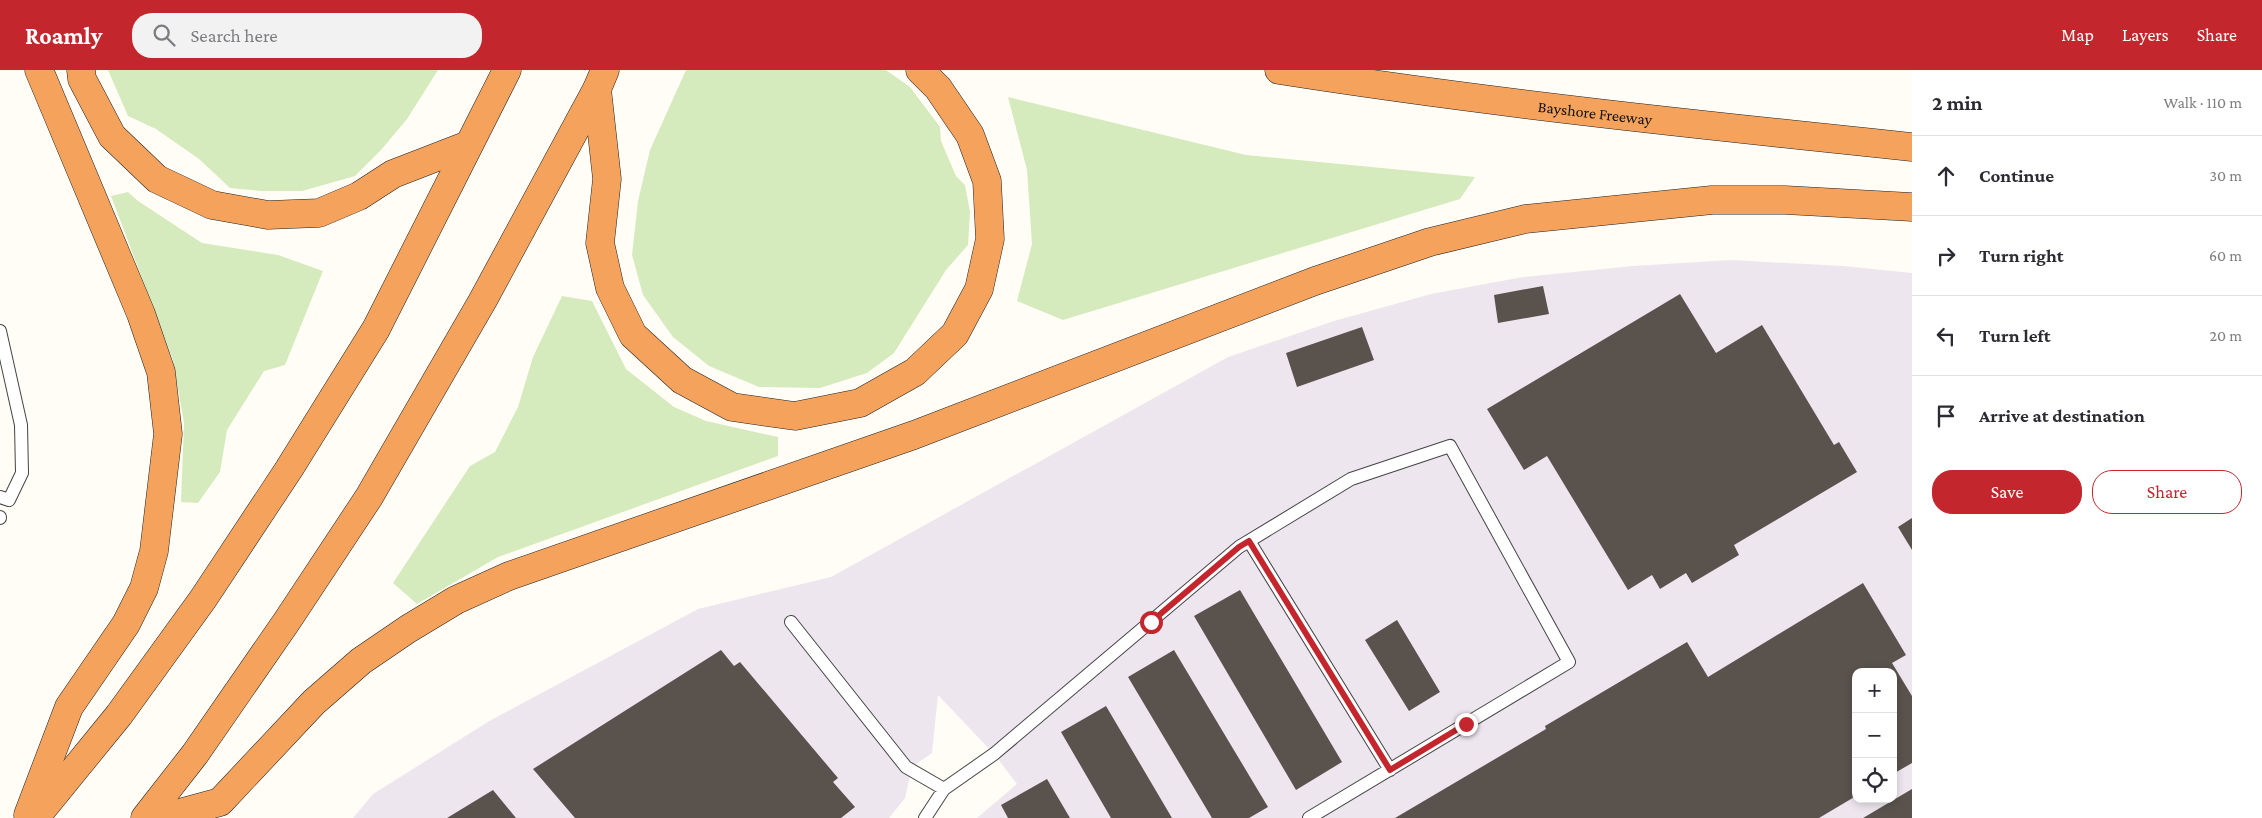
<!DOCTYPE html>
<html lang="en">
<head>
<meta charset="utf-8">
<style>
  body { margin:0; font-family:"Crimson Pro",serif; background:#f2f2f3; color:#2b2b33 }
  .controls { position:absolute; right:15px; bottom:15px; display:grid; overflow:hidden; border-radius:10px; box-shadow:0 2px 8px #0003 }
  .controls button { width:45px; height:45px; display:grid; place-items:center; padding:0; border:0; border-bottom:1px solid #e1e1e2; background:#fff; color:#2b2b33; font:25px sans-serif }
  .stop { position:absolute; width:15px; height:15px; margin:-11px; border:4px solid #c4262e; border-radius:50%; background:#fff }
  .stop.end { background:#c4262e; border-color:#fff; box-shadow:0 1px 5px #0008 }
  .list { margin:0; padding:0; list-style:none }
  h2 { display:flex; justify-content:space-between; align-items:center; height:65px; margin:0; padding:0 20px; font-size:21px }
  h2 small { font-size:16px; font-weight:400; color:#7c7c81 }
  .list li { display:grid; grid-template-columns:32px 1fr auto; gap:15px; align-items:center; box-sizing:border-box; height:80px; padding:0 20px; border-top:1px solid #e1e1e2 }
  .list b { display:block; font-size:19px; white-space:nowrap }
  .list em { font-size:16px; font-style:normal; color:#7c7c81 }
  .actions { display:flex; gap:10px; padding:15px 20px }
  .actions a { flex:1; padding:11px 0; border:1px solid #c4262e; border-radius:20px; text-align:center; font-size:18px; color:#c4262e }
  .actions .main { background:#c4262e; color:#fff }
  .icon { flex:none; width:28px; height:28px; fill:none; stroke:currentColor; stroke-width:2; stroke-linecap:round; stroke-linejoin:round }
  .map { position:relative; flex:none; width:1912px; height:748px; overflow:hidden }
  header { display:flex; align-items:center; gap:30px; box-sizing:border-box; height:70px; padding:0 25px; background:#c4262e; color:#fff }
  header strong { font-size:24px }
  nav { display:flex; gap:28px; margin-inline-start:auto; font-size:18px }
  .search { width:350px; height:45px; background:#f2f2f3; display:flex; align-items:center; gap:12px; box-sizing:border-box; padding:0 18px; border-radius:20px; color:#7c7c81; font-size:19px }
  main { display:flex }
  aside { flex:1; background:#fff }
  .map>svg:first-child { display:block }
  .industrial { fill:#eee6ef; fill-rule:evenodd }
  .green { fill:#d5ebbd }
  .building { fill:#5a524d }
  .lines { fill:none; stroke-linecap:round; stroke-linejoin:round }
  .lane-casing { stroke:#444; stroke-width:14 }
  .highway-casing { stroke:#222; stroke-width:29 }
  .lane { stroke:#fff; stroke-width:12 }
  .highway { stroke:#f5a25d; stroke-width:28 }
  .route { stroke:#c4262e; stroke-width:6 }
  .labels { text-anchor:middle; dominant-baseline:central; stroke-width:5; stroke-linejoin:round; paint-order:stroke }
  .street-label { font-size:16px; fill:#111; stroke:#fff }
</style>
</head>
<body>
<header>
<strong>Roamly</strong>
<div class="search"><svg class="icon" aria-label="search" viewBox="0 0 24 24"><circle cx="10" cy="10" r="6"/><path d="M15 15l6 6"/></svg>Search here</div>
<nav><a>Map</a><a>Layers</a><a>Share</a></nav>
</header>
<main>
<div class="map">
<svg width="1912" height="748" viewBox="0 0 1912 748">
  <rect width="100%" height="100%" fill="#fffdf5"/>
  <path class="industrial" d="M1731,190L1843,196L1912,203V748H977L1017,714L994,684L938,625L932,683L912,697L905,728L889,748H353L373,724L491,650L698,539L831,507L1228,287L1334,251L1431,224L1523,207L1633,196ZM1856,602H1893V729H1856Z"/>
  <path class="green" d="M108,0H438L407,49L381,80L355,106L302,121H261L230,118L199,89L156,59L128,46Z
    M686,0H886L910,17L940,57L941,71L956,106L965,115L970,142L968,175L946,200L894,283L867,303L820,318L759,317L709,296L673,267L643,225L632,185L638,131L650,80Z
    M1008,27L1246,85L1475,107L1460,129L1063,250L1017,231L1032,174L1027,100Z
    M128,122L138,131L202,173L278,185L323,201L285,295L264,301L227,360L220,402L198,433L181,432L184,353L173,290L111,126Z
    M562,226L592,231L626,299L674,337L706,351L778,367V386L498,487L417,534L393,513L470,396L495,382L518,337L533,287Z"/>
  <path class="building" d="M1543,216L1549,244L1498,253L1494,225Z
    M1680,224L1716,283L1762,255L1834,375L1839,372L1857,402L1734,475L1739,485L1692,513L1686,503L1660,519L1652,505L1628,520L1547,386L1524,400L1487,339Z
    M1362,257L1374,290L1297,317L1286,283Z
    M1912,448V480L1898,457Z
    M1863,513L1906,585L1892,593L1912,626V693L1893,704V602H1856V726L1819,748H1395L1546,659L1545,656L1687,572L1708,607Z
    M1240,520L1342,692L1296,720L1194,546Z
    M1397,550L1440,622L1409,641L1365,570Z
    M721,580L734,596L740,592L838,708L833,712L855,737L841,748H575L533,699Z
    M1174,580L1268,737L1249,748H1212L1128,607Z
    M1106,636L1172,748H1111L1061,662Z
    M1047,709L1070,748H1008L1001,735Z
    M1912,719V748H1863Z
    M493,720L516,748H447Z"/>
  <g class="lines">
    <g class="lane-casing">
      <path id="lane" d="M0,261L21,355L22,403L9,430L0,427
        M0,448V447
        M1249,471L1390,700
        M791,552L906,697L944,719
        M925,748L944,719L994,684L1239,477L1351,409L1450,376L1569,592L1309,748"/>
    </g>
    <g class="highway-casing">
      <g id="highway">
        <path d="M81,0L82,9L112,66L157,109L212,135L268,145L319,143L359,126L393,104L468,75"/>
        <path id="s1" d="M1279,0C1489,33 1700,55 1912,77"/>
        <path d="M597,19L607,109L600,173L610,218L633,265L682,310L732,337L795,346L860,333L915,302L955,264L979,219L990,169L987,111L970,65L938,18L920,0"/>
        <path d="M28,745L69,637L126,554L144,518L154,481L168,364L161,302L141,244L39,0"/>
        <path d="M35,748L119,645L203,529L289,399L376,259L507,0"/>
        <path d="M145,748L195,684L287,551L369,427L483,230L597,19L605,0"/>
        <path d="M161,748L220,732L314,632L361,591L408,559L456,530L509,506L914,365L1315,211L1430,172L1525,149L1712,130H1785L1912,137"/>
      </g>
    </g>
    <use href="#lane" class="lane"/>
    <use href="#highway" class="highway"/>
  </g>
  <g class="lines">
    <path class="route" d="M1151,552L1239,477L1249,471L1390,700L1466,654"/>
  </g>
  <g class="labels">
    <g class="street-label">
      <text stroke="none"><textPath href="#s1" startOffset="319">Bayshore Freeway</textPath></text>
    </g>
  </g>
</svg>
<div class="controls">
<button>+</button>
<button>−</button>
<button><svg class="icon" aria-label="locate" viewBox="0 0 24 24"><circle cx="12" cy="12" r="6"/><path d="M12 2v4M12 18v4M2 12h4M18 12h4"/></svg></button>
</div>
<div class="stop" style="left:1151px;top:552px"></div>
<div class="stop end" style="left:1466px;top:654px"></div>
</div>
<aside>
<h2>2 min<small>Walk · 110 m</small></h2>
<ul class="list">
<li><svg class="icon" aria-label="ahead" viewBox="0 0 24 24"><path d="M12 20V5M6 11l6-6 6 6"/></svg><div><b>Continue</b></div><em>30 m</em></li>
<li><svg class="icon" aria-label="right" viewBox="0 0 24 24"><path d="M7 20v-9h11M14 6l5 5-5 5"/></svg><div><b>Turn right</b></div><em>60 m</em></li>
<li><svg class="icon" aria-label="left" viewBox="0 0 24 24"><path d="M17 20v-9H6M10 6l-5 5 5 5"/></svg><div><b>Turn left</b></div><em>20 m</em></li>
<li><svg class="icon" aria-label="arrive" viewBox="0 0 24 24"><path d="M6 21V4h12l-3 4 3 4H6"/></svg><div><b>Arrive at destination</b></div></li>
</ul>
<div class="actions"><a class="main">Save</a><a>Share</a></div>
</aside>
</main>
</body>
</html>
